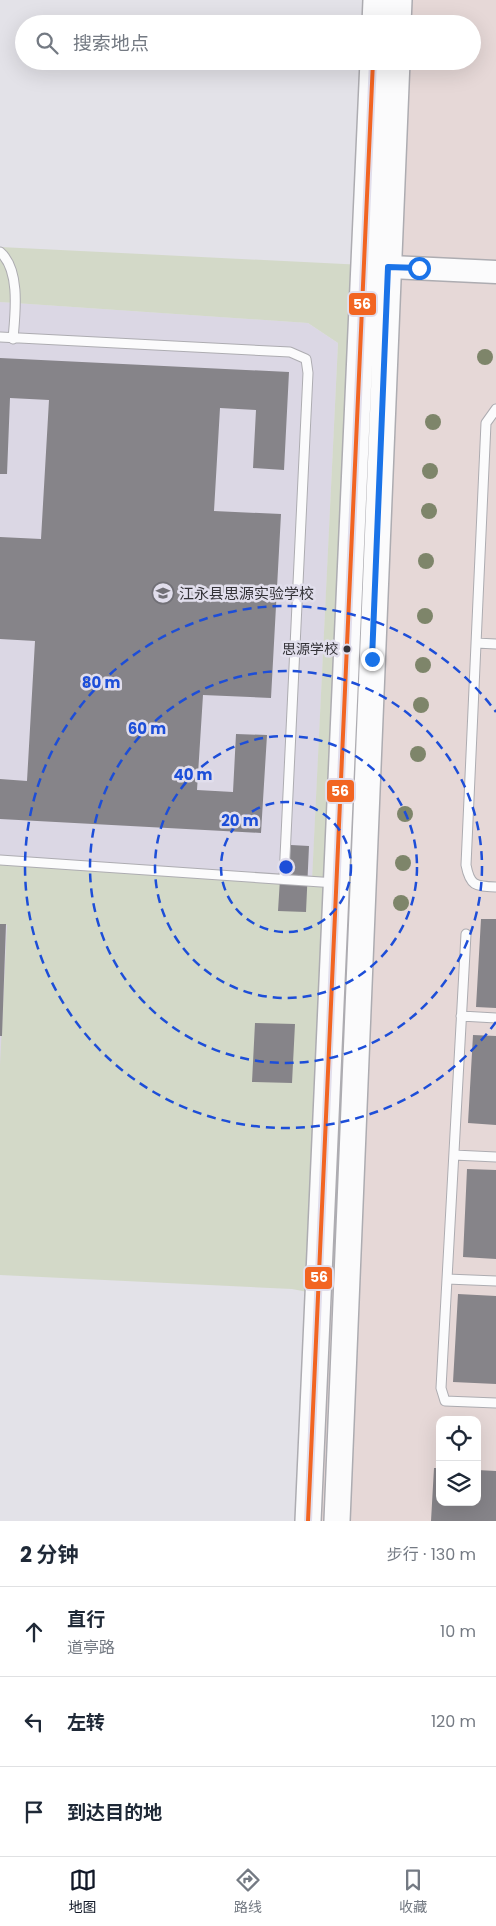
<!DOCTYPE html>
<html lang="zh">
<head>
<meta charset="utf-8">
<style>
  body { margin:0; font-family:Poppins,"Noto Sans SC",sans-serif; background:#f6f6f7; color:#1f2937 }
  .controls { position:absolute; right:15px; bottom:15px; display:grid; overflow:hidden; border-radius:10px; box-shadow:0 5px 20px #0002 }
  .controls button { width:45px; height:45px; display:grid; place-items:center; padding:0; border:0; border-bottom:1px solid #e0e1e3; background:#fff; color:#1f2937; font:25px sans-serif }
  .stop { position:absolute; width:15px; height:15px; margin:-11px; border:4px solid #1a73e8; border-radius:50%; background:#fff }
  .stop.end { background:#1a73e8; border-color:#fff; box-shadow:0 1px 5px #0008 }
  .list { margin:0; padding:0; list-style:none }
  h2 { display:flex; justify-content:space-between; align-items:center; height:65px; margin:0; padding:0 20px; font-size:21px }
  h2 small { font-size:16px; font-weight:400; color:#747a83 }
  .list li { display:grid; grid-template-columns:32px 1fr auto; gap:15px; align-items:center; box-sizing:border-box; height:90px; padding:0 20px; border-top:1px solid #e0e1e3 }
  .list b { display:block; font-size:19px; white-space:nowrap }
  .list p { margin:0; font-size:16px; white-space:nowrap; color:#747a83 }
  .list em { font-size:16px; font-style:normal; color:#747a83 }
  .icon { flex:none; width:28px; height:28px; fill:none; stroke:currentColor; stroke-width:2; stroke-linecap:round; stroke-linejoin:round }
  .map { position:relative; flex:none; width:496px; height:1521px; overflow:hidden }
  .search { position:absolute; background:#fff; box-shadow:0 5px 20px #0002; left:15px; right:15px; top:15px; height:55px; display:flex; align-items:center; gap:12px; box-sizing:border-box; padding:0 18px; border-radius:28px; color:#747a83; font-size:19px }
  .sheet { height:335px; background:#fff }
  nav { display:flex; justify-content:space-around; align-items:center; box-sizing:border-box; height:70px; border-top:1px solid #e0e1e3; background:#fff; font-size:14px; color:#747a83 }
  nav a { display:grid; justify-items:center; gap:2px }
  nav .on { color:#111827 }
  .map>svg:first-child { display:block }
  .industrial { fill:#e6d8d7; fill-rule:evenodd }
  .built { fill:#dbd7e4 }
  .green { fill:#d3d9c8 }
  .building { fill:#868489 }
  .lines { fill:none; stroke-linecap:round; stroke-linejoin:round }
  .service-casing { stroke:#adacb1; stroke-width:11 }
  .tertiary-casing { stroke:#adacb1; stroke-width:25 }
  .secondary-casing { stroke:#adacb1; stroke-width:28 }
  .service { stroke:#fbfbfc; stroke-width:9 }
  .tertiary { stroke:#fbfbfc; stroke-width:22 }
  .secondary { stroke:#fbfbfc; stroke-width:25 }
  .bus-1-casing { stroke:#e1deec; stroke-width:8 }
  .bus-1 { stroke:#f26522; stroke-width:4 }
  .tree { fill:#7e856a }
  .route { stroke:#1a73e8; stroke-width:6 }
  .ring { fill:none; stroke:#1d4ed8; stroke-width:2.5; stroke-dasharray:9 6 }
  .bus-dot { fill:#343338; stroke:#e1deec; stroke-width:2 }
  .labels { text-anchor:middle; dominant-baseline:central; stroke-width:5; stroke-linejoin:round; paint-order:stroke }
  .bus-label { font-size:14px; fill:#343338; stroke:#e1deec; text-anchor:end }
  .poi-label { font-size:15px; fill:#343338; stroke:#e1deec; text-anchor:start }
  .centre { fill:#1d4ed8; stroke:#e1deec; stroke-width:2.5 }
  .ring-label { font-size:15px; text-anchor:middle; font-weight:bold; fill:#1d4ed8; stroke:#e1deec; stroke-width:5; stroke-linejoin:round; paint-order:stroke }
  .line-badge { stroke:#e1deec; stroke-width:2 }
  .badge-label { font-size:14px; text-anchor:middle; font-weight:bold; fill:#fff }
</style>
</head>
<body>
<div class="map">
<svg width="496" height="1521" viewBox="0 0 496 1521">
  <rect width="100%" height="100%" fill="#e3e2e8"/>
  <path class="industrial" d="M399,0H496V1521H311L388,267L397,61H472V24H398ZM440,1420H477V1502H440Z"/>
  <path class="built" d="M0,302L308,323L338,343L308,967L0,1275Z"/>
  <path class="green" d="M0,247L364,265L318,1294L292,1289L0,1275V1065L7,925L0,924V860L312,880L338,343L308,323L0,302Z"/>
  <path class="building" d="M0,358L289,372L284,470L253,468L256,410L220,408L214,511L281,514L271,698L203,695L197,790L233,792L236,734L267,735L261,833L0,819V779L27,781L35,641L0,639V537L41,539L49,400L10,398L7,474H0Z
    M291,845L309,846L306,912L278,911L281,863L290,855Z
    M481,919H496V1008L476,1007Z
    M0,924H6L2,1036H0Z
    M255,1023L295,1024L292,1083L252,1082Z
    M473,1035L496,1036V1125L468,1123Z
    M467,1169L496,1170V1259L463,1257Z
    M458,1294L496,1296V1384L453,1382Z
    M434,1468H440V1502H477V1470L496,1471V1521H431Z"/>
  <g class="lines">
    <g class="service-casing">
      <path id="service" d="M0,252C21,270 15,315 13,339
        M0,337L290,352L306,359L308,373L284,878
        M496,409L486,423L466,865C470,886 475,886 496,887
        M476,643L496,644
        M0,860L336,883
        M466,934L441,1388L445,1401L496,1403
        M461,1016L496,1018
        M454,1155L496,1157
        M447,1279L496,1281"/>
    </g>
    <g class="tertiary-casing">
      <path id="tertiary" d="M370,266L496,272"/>
    </g>
    <g class="secondary-casing">
      <path id="secondary" d="M375,24L376,0
        M398,24L399,0
        M308,1521L373,61
        M337,1521L397,61"/>
    </g>
    <use href="#service" class="service"/>
    <use href="#tertiary" class="tertiary"/>
    <use href="#secondary" class="secondary"/>
    <g class="bus-1-casing">
      <path id="bus-1" d="M308,1521L373,61"/>
    </g>
    <use href="#bus-1" class="bus-1"/>
  </g>
  <g class="tree">
    <circle cx="485" cy="357" r="8"/>
    <circle cx="433" cy="422" r="8"/>
    <circle cx="430" cy="471" r="8"/>
    <circle cx="429" cy="511" r="8"/>
    <circle cx="426" cy="561" r="8"/>
    <circle cx="425" cy="616" r="8"/>
    <circle cx="423" cy="665" r="8"/>
    <circle cx="421" cy="705" r="8"/>
    <circle cx="418" cy="754" r="8"/>
    <circle cx="405" cy="814" r="8"/>
    <circle cx="403" cy="863" r="8"/>
    <circle cx="401" cy="903" r="8"/>
  </g>
  <g class="lines">
    <path class="route" d="M372,659L388,267L419,268"/>
  </g>
  <g class="ring">
    <circle cx="286" cy="867" r="65"/>
    <circle cx="286" cy="867" r="131"/>
    <circle cx="286" cy="867" r="196"/>
    <path d="M496 1022A261 261 0 1 1 496 712"/>
  </g>
  <defs>
    <g id="school-ring" transform="scale(1.125)"><circle r="9.5" fill="#e1deec" stroke="#717076" stroke-width="1.5"/><path d="M0-5L7-2L0 1L-7-2ZM-4 1L0 2.5L4 1V4Q0 6-4 4Z" fill="#717076"/></g>
  </defs>
  <g fill-rule="evenodd">
    <use href="#school-ring" x="163" y="593"/>
  </g>
  <circle class="bus-dot" cx="347" cy="649" r="4.5"/>
  <g class="labels">
    <g class="bus-label">
      <text x="338" y="649">思源学校</text>
    </g>
    <g class="poi-label">
      <text x="179" y="593">江永县思源实验学校</text>
    </g>
  </g>
  <circle cx="286" cy="867" r="8" class="centre"/>
  <g class="ring-label">
    <text x="101" y="688">80 m</text>
    <text x="147" y="734">60 m</text>
    <text x="193" y="780">40 m</text>
    <text x="240" y="826">20 m</text>
  </g>
  <g class="line-badge">
    <rect x="348" y="292" width="29" height="24" rx="5" fill="#f26522"/>
    <rect x="326" y="779" width="29" height="24" rx="5" fill="#f26522"/>
    <rect x="304" y="1266" width="29" height="24" rx="5" fill="#f26522"/>
  </g>
  <g class="badge-label">
    <text x="362" y="309">56</text>
    <text x="340" y="796">56</text>
    <text x="319" y="1282">56</text>
  </g>
</svg>
<div class="controls">
<button><svg class="icon" aria-label="locate" viewBox="0 0 24 24"><circle cx="12" cy="12" r="6"/><path d="M12 2v4M12 18v4M2 12h4M18 12h4"/></svg></button>
<button><svg class="icon" aria-label="layers" viewBox="0 0 24 24"><path d="M12 4l9 5-9 5-9-5zM3 14l9 5 9-5"/></svg></button>
</div>
<div class="stop" style="left:419px;top:268px"></div>
<div class="stop end" style="left:372px;top:659px"></div>
<div class="search"><svg class="icon" aria-label="search" viewBox="0 0 24 24"><circle cx="10" cy="10" r="6"/><path d="M15 15l6 6"/></svg>搜索地点</div>
</div>
<section class="sheet">
<h2>2 分钟<small>步行 · 130 m</small></h2>
<ul class="list">
<li><svg class="icon" aria-label="ahead" viewBox="0 0 24 24"><path d="M12 20V5M6 11l6-6 6 6"/></svg><div><b>直行</b><p>道亭路</p></div><em>10 m</em></li>
<li><svg class="icon" aria-label="left" viewBox="0 0 24 24"><path d="M17 20v-9H6M10 6l-5 5 5 5"/></svg><div><b>左转</b></div><em>120 m</em></li>
<li><svg class="icon" aria-label="arrive" viewBox="0 0 24 24"><path d="M6 21V4h12l-3 4 3 4H6"/></svg><div><b>到达目的地</b></div></li>
</ul>
</section>
<nav>
<a class="on"><svg class="icon" aria-label="map" viewBox="0 0 24 24"><path d="M3 6l6-2 6 2 6-2v14l-6 2-6-2-6 2zM9 4v14M15 6v14"/></svg>地图</a>
<a><svg class="icon" aria-label="directions" viewBox="0 0 24 24"><path d="M12 3l9 9-9 9-9-9zM9 14v-3h6M13 9l2 2-2 2"/></svg>路线</a>
<a><svg class="icon" aria-label="saved" viewBox="0 0 24 24"><path d="M7 4h10v16l-5-4-5 4z"/></svg>收藏</a>
</nav>
</body>
</html>
